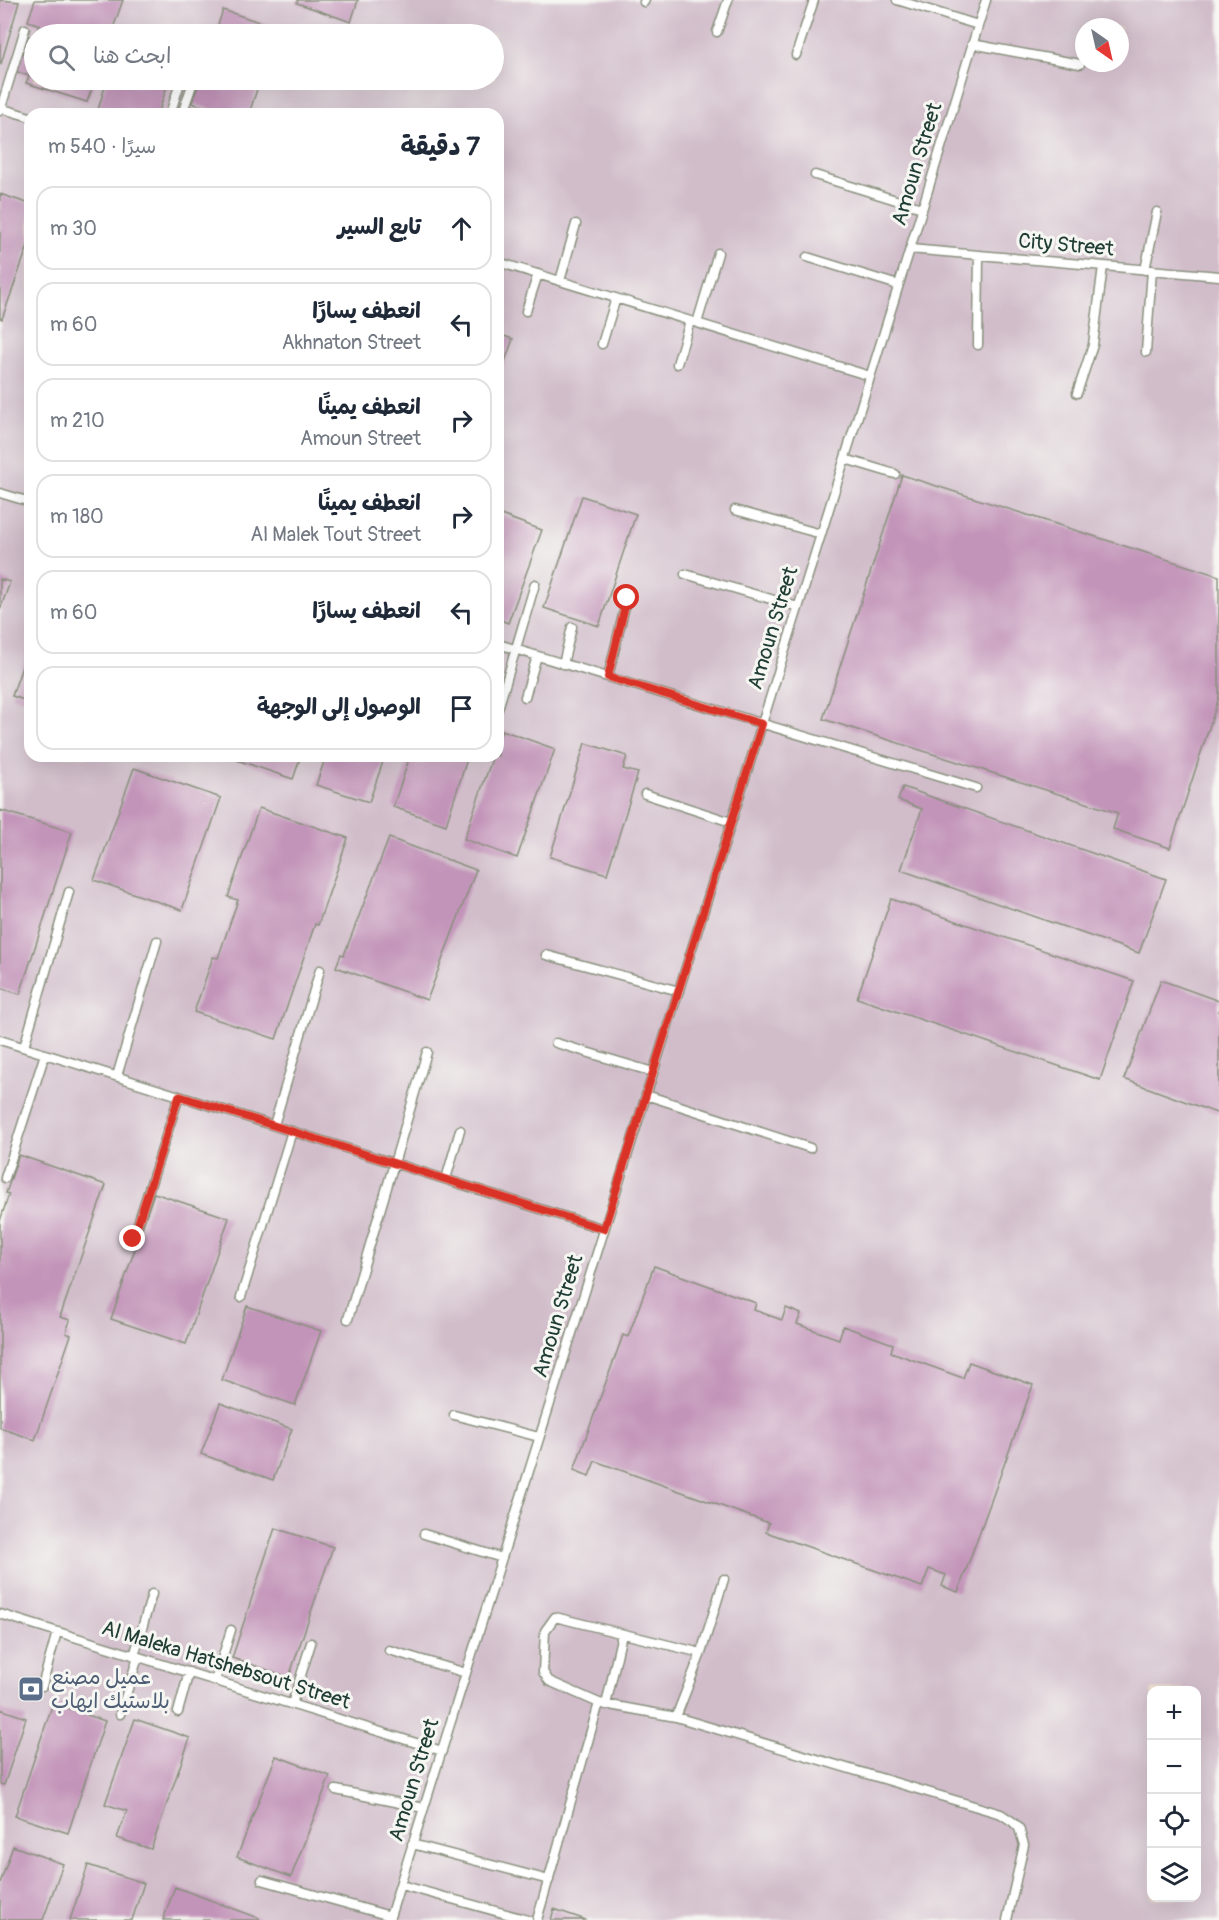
<!DOCTYPE html>
<html lang="ar">
<head>
<meta charset="utf-8">
<style>
  body { margin:0; font-family:Pangolin,"Playpen Sans Arabic",sans-serif; background:#f6f6f7; color:#1f2937; direction:rtl }
  .controls { position:absolute; right:18px; bottom:18px; display:grid; overflow:hidden; border-radius:12px; box-shadow:0 6px 24px #0002 }
  .controls button { width:54px; height:54px; display:grid; place-items:center; padding:0; border:0; border-bottom:2px solid #e0e1e3; background:#fff; color:#1f2937; font:30px sans-serif }
  .compass { position:absolute; left:1075px; top:18px; width:54px; height:54px; border-radius:50%; background:#fff; box-shadow:0 6px 24px #0002; rotate:146deg }
  .stop { position:absolute; width:18px; height:18px; margin:-14px; border:4px solid #d93025; border-radius:50%; background:#fff }
  .stop.end { background:#d93025; border-color:#fff; box-shadow:0 2px 6px #0008 }
  .list { margin:0; padding:0; list-style:none }
  h2 { display:flex; justify-content:space-between; align-items:center; height:78px; margin:0; padding:0 24px; font-size:26px }
  h2 small { font-size:20px; font-weight:400; color:#747a83 }
  .list li { display:grid; grid-template-columns:39px 1fr auto; gap:18px; align-items:center; box-sizing:border-box; height:84px; margin:0 12px 12px; padding:0 12px; border:2px solid #e0e1e3; border-radius:18px }
  .list b { display:block; font-size:22px; white-space:nowrap }
  .list p { margin:0; font-size:20px; white-space:nowrap; color:#747a83 }
  .list em { font-size:20px; font-style:normal; color:#747a83 }
  .icon { flex:none; width:33px; height:33px; fill:none; stroke:currentColor; stroke-width:2; stroke-linecap:round; stroke-linejoin:round }
  .map { position:relative; flex:none; width:1219px; height:1920px; overflow:hidden; direction:ltr }
  .search { position:absolute; background:#fff; box-shadow:0 6px 24px #0002; left:24px; top:24px; width:480px; height:66px; display:flex; align-items:center; gap:15px; box-sizing:border-box; padding:0 21px; border-radius:33px; color:#747a83; font-size:22px }
  .panel { position:absolute; background:#fff; box-shadow:0 6px 24px #0002; left:24px; top:108px; width:480px; height:654px; border-radius:18px; direction:rtl }
  .map>svg:first-child { display:block }
  .industrial { fill:#d1bdca; fill-rule:evenodd }
  .building { fill:#c394b9 }
  .lines { fill:none; stroke-linecap:round; stroke-linejoin:round }
  .lane-casing { stroke:#89907e; stroke-width:11 }
  .lane { stroke:#fff; stroke-width:8 }
  .route { stroke:#d93025; stroke-width:8 }
  .labels { text-anchor:middle; dominant-baseline:central; stroke-width:6; stroke-linejoin:round; paint-order:stroke }
  .street-label { font-size:21px; fill:#1f3d34; stroke:#f6f6f2 }
  .service-label { font-size:21px; fill:#4e5e75; stroke:#f6f6f2; text-anchor:start }
</style>
</head>
<body>
<div class="map">
<svg width="1219" height="1920" viewBox="0 0 1219 1920">
  <rect width="100%" height="100%" fill="#f6f6f2"/>
  <filter id="ink" filterUnits="userSpaceOnUse"><feTurbulence type="fractalNoise" baseFrequency=".0167" numOctaves="2"/><feDisplacementMap in="SourceGraphic" scale="12" xChannelSelector="R" yChannelSelector="G"/><feConvolveMatrix kernelMatrix="1 2 1 2 8 2 1 2 1" color-interpolation-filters="sRGB"/></filter>
  <filter id="wash" filterUnits="userSpaceOnUse"><feTurbulence type="fractalNoise" baseFrequency=".008" numOctaves="4" result="noise"/><feDisplacementMap in="SourceGraphic" scale="24" xChannelSelector="R" yChannelSelector="G"/><feGaussianBlur stdDeviation="1.35" result="paint"/><feColorMatrix in="noise" values="0 0 0 0 0 0 0 0 0 0 0 0 0 0 0 0 0 1.4 0 .05"/><feComposite in="paint" operator="in"/></filter>
  <g filter="url(#wash)">
    <rect width="100%" height="100%" fill="#f3e2c9"/>
    <path class="industrial" d="M0,0H1219V1920H0ZM1084,27H1120V63H1084ZM34,34H494V80H34ZM30,114H498V756H30ZM1152,1690H1196V1898H1152Z"/>
    <g id="blocks">
      <path class="building" d="M0,0L19,2L1,64H0Z
        M35,0H123L111,34H36L40,25L28,21Z
        M298,0H358L351,22L297,3Z
        M223,10L277,28L275,34H215Z
        M144,27L166,34H141Z
        M28,36L34,38V80H95L87,102L26,83L29,76L15,71Z
        M107,80H169L158,114H102L97,113Z
        M200,80H260L249,114H225L192,103Z
        M0,194L30,204V240L2,319L0,318Z
        M498,334L513,339L498,381Z
        M902,475L1219,576V697L1170,848L1113,829L1118,813L823,719Z
        M582,496L636,514L599,626L544,608Z
        M498,514L542,530L508,623L498,619Z
        M0,579L10,582L0,610Z
        M30,643V702L12,696Z
        M502,730L555,749L517,858L464,839L493,756H498V741Z
        M585,743L627,756L623,769L638,773L607,874L550,857Z
        M225,756H301L293,779Z
        M326,756H385L369,802L316,785Z
        M410,756H468L446,825L393,807Z
        M134,768L221,798L182,910L94,880Z
        M903,787L1166,879L1139,953L901,870L922,809L898,800Z
        M259,808L348,838L318,925L315,924L276,1039L194,1012L213,957L218,958L238,900L228,897Z
        M0,810L72,832L20,994L0,988Z
        M389,838L476,870L427,1000L336,967L341,954L344,955Z
        M891,899L1134,981L1100,1080L857,998Z
        M1161,980L1219,1001V1114L1124,1079Z
        M19,1155L106,1185L60,1317L70,1320L66,1333L71,1335L35,1440L0,1428V1221L9,1194L6,1193Z
        M154,1193L229,1218L186,1344L111,1319Z
        M654,1266L756,1303L754,1310L782,1320L786,1308L801,1314L797,1324L839,1339L843,1326L893,1344L891,1352L963,1378L969,1362L1033,1385L958,1592L942,1586L946,1575L929,1569L922,1587L766,1532L769,1523L595,1461L589,1476L574,1470L623,1335L628,1337Z
        M247,1306L321,1331L295,1405L222,1380Z
        M220,1403L292,1429L273,1480L201,1454Z
        M275,1528L333,1547L289,1677L232,1658Z
        M53,1703L105,1721L68,1833L15,1816Z
        M0,1709L26,1718L4,1785L0,1784Z
        M135,1719L190,1738L151,1849L117,1838L127,1811L105,1804Z
        M276,1756L330,1776L291,1877L237,1857Z
        M13,1846L63,1864L43,1920H0V1883Z
        M88,1865L144,1883L132,1920H70Z
        M175,1887L259,1918V1920H163Z
        M554,1909L586,1920H551Z"/>
    </g>
  </g>
  <g filter="url(#ink)">
    <use href="#blocks" fill-opacity="0" stroke="#89907e" stroke-width="1.5"/>
    <g class="lines">
      <g class="lane-casing">
        <path id="lane" d="M897,0L978,25
          M644,2L645,0
          M717,32L728,0
          M972,44L1080,64
          M796,55L814,0
          M0,108L30,117
          M0,111L25,29
          M170,114L181,80
          M182,114L191,88
          M815,175L922,208
          M910,249L1219,276
          M807,257L898,285
          M498,262L870,376
          M1145,270L1157,212
          M560,281L576,224
          M526,311L538,274
          M697,323L718,253
          M602,344L616,298
          M978,345L979,255
          M1146,352L1152,270
          M677,364L690,321
          M1077,393L1093,345L1103,266
          M845,459L895,474
          M0,493L30,502
          M735,510L821,534
          M685,574L798,607
          M498,644L976,788
          M563,664L572,627
          M608,677L627,598
          M525,697L537,656
          M498,709L535,584
          M645,794L731,822
          M546,955L679,991
          M0,1040L604,1229
          M556,1043L653,1072
          M24,1047L69,892
          M117,1076L157,941
          M646,1095L810,1148
          M274,1125L320,970
          M5,1178L45,1054
          M446,1179L460,1130
          M133,1239L179,1096
          M241,1297L292,1131
          M348,1319L427,1052
          M454,1415L539,1437
          M424,1534L502,1558
          M0,1614L442,1751
          M389,1650L466,1673
          M134,1656L152,1594
          M215,1681L231,1630
          M42,1686L57,1632
          M599,1703L549,1681L543,1672L545,1631L555,1617L701,1653
          M292,1704L311,1643
          M606,1705L622,1634
          M178,1712L189,1672
          M120,1714L138,1657
          M676,1717L701,1653L724,1579
          M336,1790L424,1808
          M412,1844L549,1880
          M262,1880L390,1916
          M401,1885L528,1920
          M389,1920L910,249L986,0
          M537,1920L599,1703L676,1717L1001,1814L1013,1822L1019,1828L1024,1845L1007,1920"/>
      </g>
      <use href="#lane" class="lane"/>
    </g>
  </g>
  <g class="lines" filter="url(#ink)">
    <path class="route" d="M133,1239L179,1096L604,1229L762,724L608,677L627,598"/>
  </g>
  <defs>
    <g id="bank-square" transform="scale(1.35)"><rect x="-9" y="-9" width="18" height="18" rx="4" fill="#5c6f8a" stroke="#f6f6f2"/><path d="M-6-4H6V4H-6ZM0-2.3a2.3 2.3 0 1 0 0 4.6a2.3 2.3 0 1 0 0-4.6Z" fill="#fff"/></g>
  </defs>
  <g fill-rule="evenodd">
    <use href="#bank-square" x="31" y="1689"/>
  </g>
  <g class="labels">
    <g class="street-label">
      <text transform="translate(917 164) rotate(-73)">Amoun Street</text>
      <text transform="translate(1066 245) rotate(5)">City Street</text>
      <text transform="translate(773 628) rotate(-73)">Amoun Street</text>
      <text transform="translate(558 1316) rotate(-73)">Amoun Street</text>
      <text transform="translate(226 1665) rotate(17)">Al Maleka Hatshebsout Street</text>
      <text transform="translate(414 1780) rotate(-73)">Amoun Street</text>
    </g>
    <g class="service-label">
      <text x="51" y="1677">عميل مصنع<tspan x="51" dy="24">بلاستيك ايهاب</tspan></text>
    </g>
  </g>
</svg>
<div class="controls">
<button>+</button>
<button>−</button>
<button><svg class="icon" aria-label="locate" viewBox="0 0 24 24"><circle cx="12" cy="12" r="6"/><path d="M12 2v4M12 18v4M2 12h4M18 12h4"/></svg></button>
<button><svg class="icon" aria-label="layers" viewBox="0 0 24 24"><path d="M12 4l9 5-9 5-9-5zM3 14l9 5 9-5"/></svg></button>
</div>
<svg class="compass" viewBox="-18 -18 36 36"><path d="M0-13l5 13h-10z" fill="#e53935"/><path d="M0 13l5-13h-10z" fill="#747a83"/></svg>
<div class="stop" style="left:627px;top:598px"></div>
<div class="stop end" style="left:133px;top:1239px"></div>
<div class="search"><svg class="icon" aria-label="search" viewBox="0 0 24 24"><circle cx="10" cy="10" r="6"/><path d="M15 15l6 6"/></svg>ابحث هنا</div>
<section class="panel">
<h2>7 دقيقة<small>سيرًا · 540 m</small></h2>
<ul class="list">
<li><svg class="icon" aria-label="ahead" viewBox="0 0 24 24"><path d="M12 20V5M6 11l6-6 6 6"/></svg><div><b>تابع السير</b></div><em>30 m</em></li>
<li><svg class="icon" aria-label="left" viewBox="0 0 24 24"><path d="M17 20v-9H6M10 6l-5 5 5 5"/></svg><div><b>انعطف يسارًا</b><p>Akhnaton Street</p></div><em>60 m</em></li>
<li><svg class="icon" aria-label="right" viewBox="0 0 24 24"><path d="M7 20v-9h11M14 6l5 5-5 5"/></svg><div><b>انعطف يمينًا</b><p>Amoun Street</p></div><em>210 m</em></li>
<li><svg class="icon" aria-label="right" viewBox="0 0 24 24"><path d="M7 20v-9h11M14 6l5 5-5 5"/></svg><div><b>انعطف يمينًا</b><p>Al Malek Tout Street</p></div><em>180 m</em></li>
<li><svg class="icon" aria-label="left" viewBox="0 0 24 24"><path d="M17 20v-9H6M10 6l-5 5 5 5"/></svg><div><b>انعطف يسارًا</b></div><em>60 m</em></li>
<li><svg class="icon" aria-label="arrive" viewBox="0 0 24 24"><path d="M6 21V4h12l-3 4 3 4H6"/></svg><div><b>الوصول إلى الوجهة</b></div></li>
</ul>
</section>
</div>
</body>
</html>
